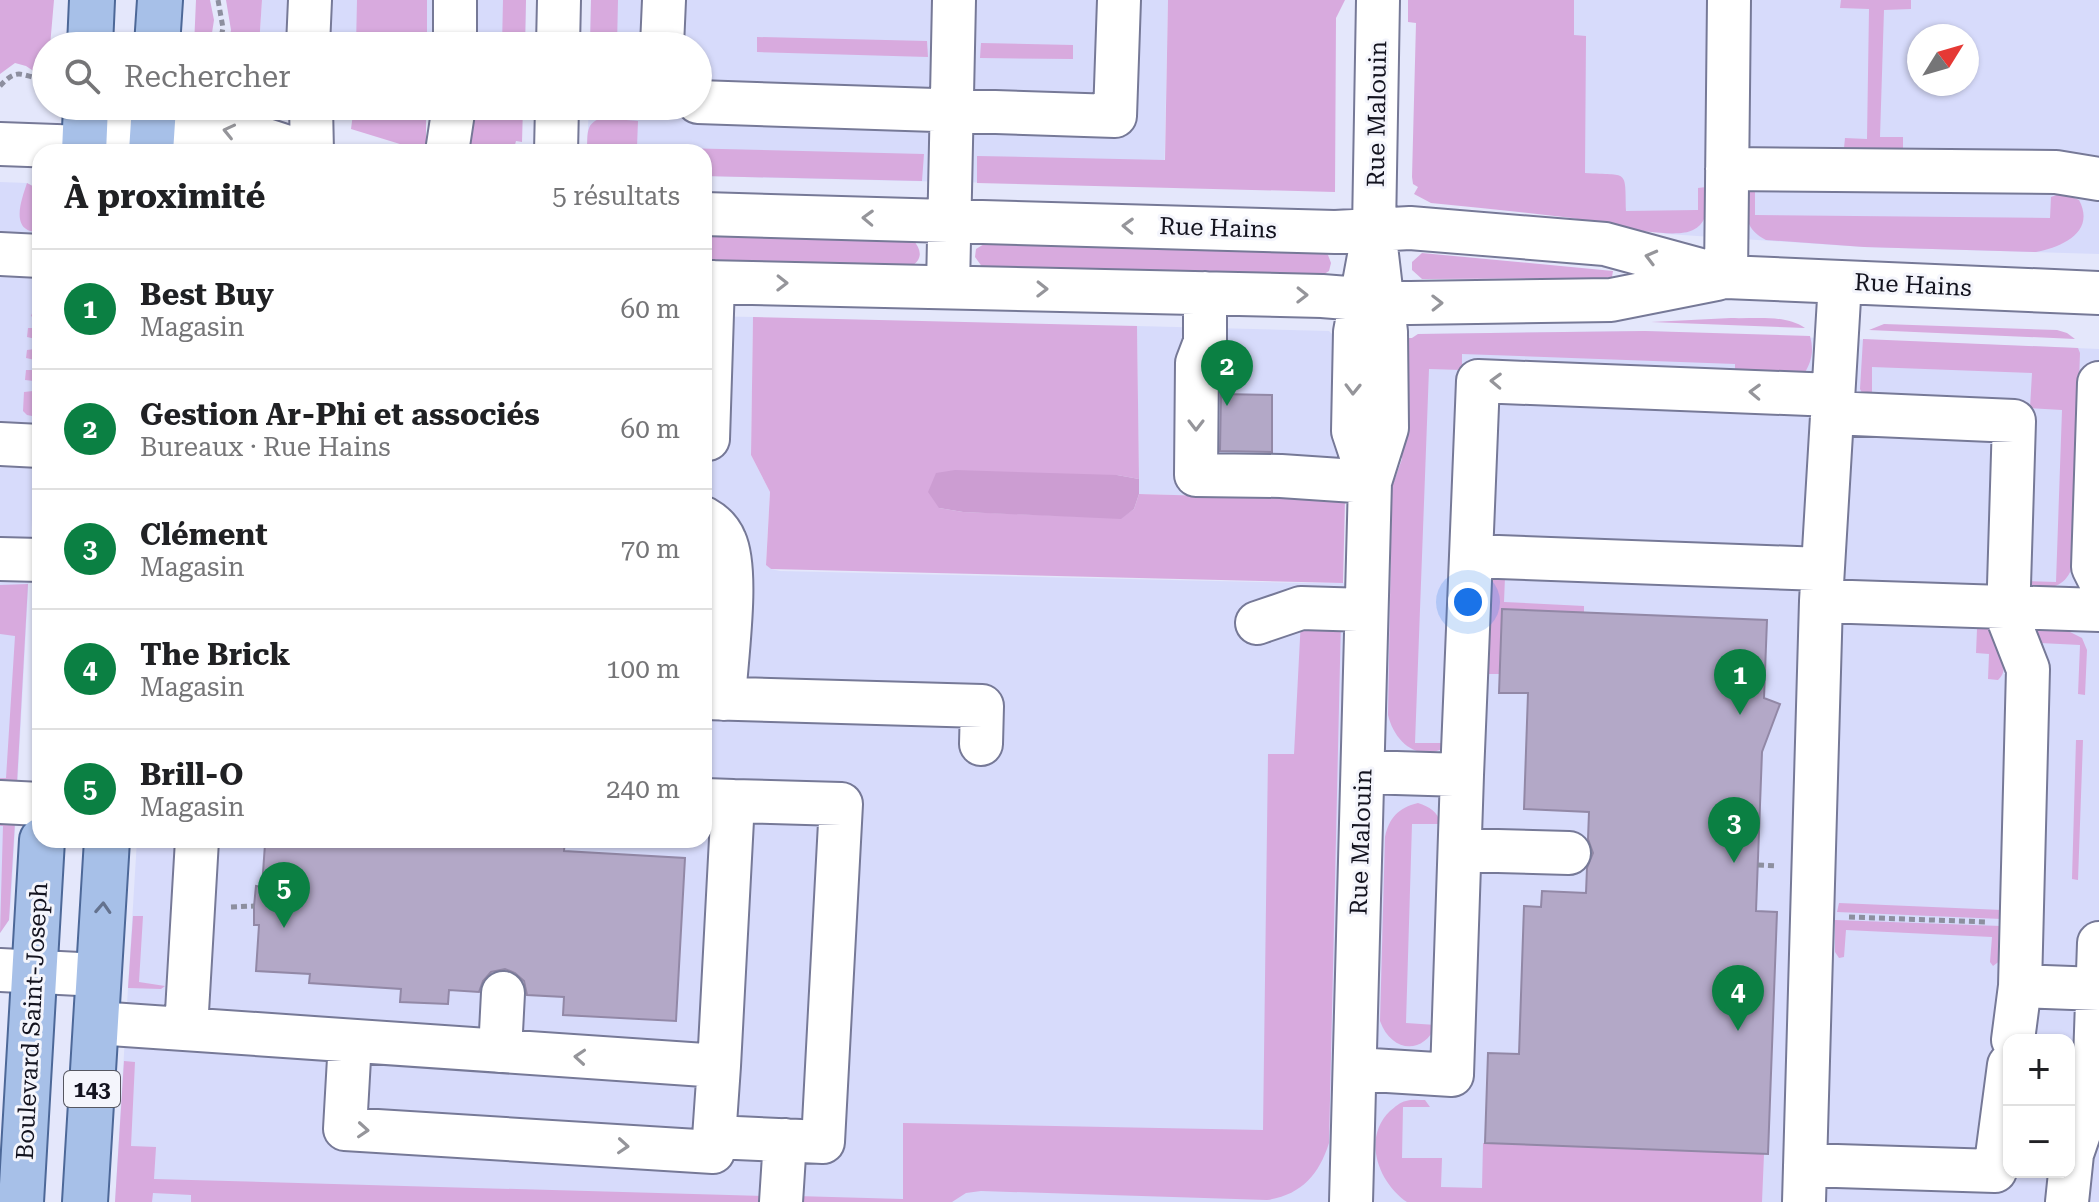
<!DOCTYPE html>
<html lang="fr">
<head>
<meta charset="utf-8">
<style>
  body { margin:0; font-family:"Roboto Serif",serif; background:#f6f6f6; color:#202124 }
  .controls { position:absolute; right:24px; bottom:24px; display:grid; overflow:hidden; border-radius:16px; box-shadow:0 2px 6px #0004 }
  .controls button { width:72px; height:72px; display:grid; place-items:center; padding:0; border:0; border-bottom:2px solid #e0e0e0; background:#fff; color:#202124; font:40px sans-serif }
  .compass { position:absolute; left:1907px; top:24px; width:72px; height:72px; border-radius:50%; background:#fff; box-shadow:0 2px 6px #0004; rotate:53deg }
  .you { position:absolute; left:1468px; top:602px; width:28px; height:28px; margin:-20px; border:6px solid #fff; border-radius:50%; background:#1a73e8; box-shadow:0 0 0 12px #1a73e833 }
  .badge { display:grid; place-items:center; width:52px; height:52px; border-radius:50%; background:#0b8043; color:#fff; font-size:26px; font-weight:700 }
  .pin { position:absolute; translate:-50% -66px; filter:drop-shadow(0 2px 4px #0008) }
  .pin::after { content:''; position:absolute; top:42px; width:28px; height:24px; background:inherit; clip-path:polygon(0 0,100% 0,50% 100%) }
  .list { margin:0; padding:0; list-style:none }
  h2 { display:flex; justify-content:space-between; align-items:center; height:104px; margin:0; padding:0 32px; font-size:34px }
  h2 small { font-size:26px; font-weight:400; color:#757577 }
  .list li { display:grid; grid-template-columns:52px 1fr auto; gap:24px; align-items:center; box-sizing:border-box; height:120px; padding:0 32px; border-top:2px solid #e0e0e0 }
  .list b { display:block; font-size:30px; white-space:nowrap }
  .list p { margin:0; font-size:26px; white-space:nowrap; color:#757577 }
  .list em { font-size:26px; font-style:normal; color:#757577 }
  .icon { flex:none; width:44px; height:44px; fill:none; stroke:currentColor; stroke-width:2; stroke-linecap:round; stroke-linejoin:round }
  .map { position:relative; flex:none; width:2099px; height:1202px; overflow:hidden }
  .search { position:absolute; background:#fff; box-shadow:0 2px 6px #0004; left:32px; top:32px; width:680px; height:88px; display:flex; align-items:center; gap:20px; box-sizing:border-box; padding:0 28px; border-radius:44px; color:#757577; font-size:30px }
  .panel { position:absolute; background:#fff; box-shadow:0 2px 6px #0004; left:32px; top:144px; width:680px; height:704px; border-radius:24px }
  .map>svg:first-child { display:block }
  .built { fill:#d7dbfb; fill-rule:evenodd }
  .green { fill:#d8aade }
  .forest { fill:#cc9dd2 }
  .building { fill:#b3a8c7; stroke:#9288a6; stroke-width:2 }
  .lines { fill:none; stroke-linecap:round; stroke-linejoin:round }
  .minor-casing { stroke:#767997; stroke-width:46 }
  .major-casing { stroke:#4d6898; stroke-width:48 }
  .path { stroke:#8d8f9f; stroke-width:5; stroke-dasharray:6 4; stroke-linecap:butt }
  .minor { stroke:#fff; stroke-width:42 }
  .major { stroke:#a7c0e8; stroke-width:44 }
  .oneway { stroke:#95959a }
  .oneway2 { stroke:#64728e }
  .labels { text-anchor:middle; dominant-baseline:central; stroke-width:6; stroke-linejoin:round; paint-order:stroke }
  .shield { fill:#f4f5fc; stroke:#565761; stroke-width:2 }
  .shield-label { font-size:22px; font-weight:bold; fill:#13131f }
  .street-label { font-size:24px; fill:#13131f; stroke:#f4f5fc }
</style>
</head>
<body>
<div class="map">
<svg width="2099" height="1202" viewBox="0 0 2099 1202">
  <rect width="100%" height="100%" fill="#e4e7fb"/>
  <path class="built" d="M262,0H526L525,46H259Z
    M591,0H1168L1164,187L704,176V152H595L587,149L589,106H698V46H590Z
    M1574,0H2099V254L1864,247L1667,234L1572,218ZM1919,36H1967V84H1919Z
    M0,182L27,183L40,190V374L11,902L9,920L0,933Z
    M704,316L753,317L751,455L770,492L766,564L771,569L780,571L1302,583L1390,582L1392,487L1402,459V346L1404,338H1412L1418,334L1645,331L2099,349V1202H115L137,840H704ZM2009,1040H2069V1172H2009Z
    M1137,326L1329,331L1338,340L1337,459L1345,500L1139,494Z"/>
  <path class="green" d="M0,0H54L50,46H46V60L38,74L26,66L15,63L0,74Z
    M196,0H210L214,20L210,46H194Z
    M226,0H262L259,46H228L231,30Z
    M357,0H427V46H356Z
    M503,0H526L525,46H502Z
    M591,0H618L617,46H590Z
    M1168,0H1345L1336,18L1335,192L977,183V156L1165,160Z
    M1408,0H1574V35L1586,36L1585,173C1629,176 1625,168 1626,211L1698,210V188L1706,187C1708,202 1710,222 1693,230C1672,241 1599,222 1572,218C1525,212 1478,208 1431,203L1414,194L1418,187L1413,184L1412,177L1416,23L1408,22Z
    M1841,0H1911V9L1884,10L1880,137H1903V149L1844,148L1845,138L1867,139L1869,9L1840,8Z
    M757,37L927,41L928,57L757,52Z
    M981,43L1073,45V59L980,58Z
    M354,106H426V152L351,129Z
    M500,106H523L522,142L516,141L513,152H465L474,110H500Z
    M603,118L638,121L637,147L924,154L922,181L704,176V152H595L587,149C588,134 585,122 603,118Z
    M27,183L40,190V232C9,233 21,201 27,183Z
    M1751,187L1755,192V215L2050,218L2051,197L2062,193L2079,200C2096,232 2062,247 2036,252L1864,247L1766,240C1744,229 1745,213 1745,190Z
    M704,234L913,240C922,250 923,260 910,267L704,261Z
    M989,241L1322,251L1328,255L1331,263L1329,271L1321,276L983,268L975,257L976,249Z
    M1422,253L1613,271L1612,277L1606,278L1422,279L1412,270V262Z
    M40,292L37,417L27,415L23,411L24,392L33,391L34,381L25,380L26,370H34L35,360L26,358L27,350L35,349L36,339L27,337L28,328H36L37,320L31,316Z
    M753,317L1137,326L1139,479L1117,475L939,508L963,512L1121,518L1134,509L1139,494L1345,500L1343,583L771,569L766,565L770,492L751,455Z
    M1731,318C1755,319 1784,314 1805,328L1651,322Z
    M1884,324L2057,330L2067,333L2075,339L1869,330Z
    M1645,331L1810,336C1814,351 1812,361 1804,374L1735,378V364L1462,354V370L1429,369L1415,743H1444L1442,749C1415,761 1394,740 1388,715L1392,487L1402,459V346L1404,338H1412L1418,334Z
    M1863,339L2078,348L2080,353L2073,563C2068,586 2052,590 2030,588L2028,581L2056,582L2062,410L2030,408L2032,373L1872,367V394L1862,393L1860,389Z
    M1496,576L1505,577L1504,602L1584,606V613L1500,674H1483L1490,580Z
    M28,584L17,783L0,782V778H6L15,636L0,634V585Z
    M1301,619H1341L1329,1143C1319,1175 1301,1195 1267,1200L981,1191L966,1193L952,1202H796V1196L903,1199V1123L1263,1130L1268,754H1294Z
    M1979,626L1988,627C1995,642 2013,667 1998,680L1988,679L1989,654L1976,653L1977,629Z
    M2041,628H2062L2082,638L2087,650L2085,695L2078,694L2080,645L2040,643L2036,632Z
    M2076,740H2083L2078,880L2072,879Z
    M1418,803C1430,807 1437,811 1441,824H1412L1406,1023L1436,1025C1423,1056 1391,1052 1380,1021L1385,837C1389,818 1398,808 1418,803Z
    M0,822H15L9,920L0,933L3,826H0Z
    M1839,903L2002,910V919L1837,912Z
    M133,916H143L139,982L165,986L161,989L128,988Z
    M1835,920L2001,926V960L1993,966L1990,962L1992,937L1846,930L1844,957L1839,958L1835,952Z
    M124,1061L135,1062L131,1146L156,1147L154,1179L765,1196V1202H191V1195L153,1193L152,1202H115Z
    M1425,1100L1430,1107H1403L1402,1158H1442L1441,1187L1482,1188L1483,1143L1764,1154L1762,1202H1407C1378,1182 1362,1138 1390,1111C1395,1107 1400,1102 1406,1101C1411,1099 1419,1100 1425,1100Z"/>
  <path class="forest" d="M955,470L1117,475L1139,479V494L1134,509L1121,519L963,512L939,508L928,492L936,473Z"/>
  <path class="building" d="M1221,394L1272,395V452L1220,451Z
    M1502,609L1767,620L1764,698L1780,704L1762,752L1756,911L1777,912L1768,1154L1485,1143L1488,1053L1519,1054L1524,906L1541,907L1542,891L1586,893L1587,868L1593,853L1588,839L1589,812L1524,809L1528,693H1499Z
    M320,840L379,843V840H565L564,851L685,858L676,1021L563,1015L564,997L527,995L524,981L515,973L505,969L491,972L483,981L479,992L449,990L448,1004L400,1002L401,989L309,983L310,974L256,971L259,925H254V906L256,886L262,887L265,844L320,847Z"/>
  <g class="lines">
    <g class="minor-casing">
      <path id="minor" d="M308,46L310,0
        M455,46V0
        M558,46L559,0
        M662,46L664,0
        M698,102L1115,116L1119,0
        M311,106L312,152
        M0,144L84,147L104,152
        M84,147C116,139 149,126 182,124C221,122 265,140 303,152
        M447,152L454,106
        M556,152L557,106
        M1727,169L2056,172L2099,179
        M704,214L1335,232L1410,228L1605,244L1726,277L2099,293
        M0,254L40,256
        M1726,277L1729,0
        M704,282L1322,296L1410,303L1611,300L1717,279
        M948,287L954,0
        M1205,293V342L1197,363L1196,475L1281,476L1370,482
        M2099,383L2093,567L2099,579
        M1832,413L2014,421L2008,618L2028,669L2020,986L2013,1040
        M704,438L708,439L713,282
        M0,444L40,446
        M1370,482L1353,431L1355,332L1374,229L1378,0
        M704,518C713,523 721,531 725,541C739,572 726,661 724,699
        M1471,556L1478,381L1833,395
        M0,559L40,560
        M1821,601L2099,610
        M1257,623L1301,608L1366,610
        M704,698L982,706L981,744
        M1462,775L1471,556L1822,569
        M705,800L733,801L719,1066
        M0,802L40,804
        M1460,850L1569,853
        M0,970L99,975
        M2020,986L2099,989
        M96,1023L719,1066L713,1152L345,1129L350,1041
        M186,1029L197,840
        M500,1051L503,993
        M1355,1069L1452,1075L1462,775L1363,772
        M714,1137L823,1142L841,804L733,801
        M1805,1165L1995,1171L2009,1065
        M781,1202L785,1140
        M1351,1202L1370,482L1387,428L1386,332L1374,229
        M1804,1202L1821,601L1840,282
        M2067,1202L2072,1154L2094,1090L2099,943"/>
    </g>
    <g class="major-casing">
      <path id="major" d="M90,46L92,0
        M157,46L160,0
        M84,152L86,106
        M151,152L154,106
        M21,1202L42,840
        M85,1202L107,840"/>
    </g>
    <path class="path" d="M218,0L223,28L219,46
      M0,86C19,65 22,78 46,79
      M1758,865L1777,866
      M231,907L254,906
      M1849,917L1987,922"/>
    <use href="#minor" class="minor"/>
    <use href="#major" class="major"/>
  </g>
  <defs><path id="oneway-chevron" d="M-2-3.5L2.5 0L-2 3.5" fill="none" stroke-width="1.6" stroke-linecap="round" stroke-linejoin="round" transform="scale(2)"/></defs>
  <g class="oneway">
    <use href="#oneway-chevron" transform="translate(229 131) rotate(-167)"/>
    <use href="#oneway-chevron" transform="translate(868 218) rotate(-178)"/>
    <use href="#oneway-chevron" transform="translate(1128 226) rotate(-178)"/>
    <use href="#oneway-chevron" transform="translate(1651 257) rotate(-165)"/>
    <use href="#oneway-chevron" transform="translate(782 283) rotate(1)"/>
    <use href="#oneway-chevron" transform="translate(1042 289) rotate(1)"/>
    <use href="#oneway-chevron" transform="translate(1302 295) rotate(1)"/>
    <use href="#oneway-chevron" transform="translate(1437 303) rotate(-1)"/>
    <use href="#oneway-chevron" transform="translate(1496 381) rotate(-178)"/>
    <use href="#oneway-chevron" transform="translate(1353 389) rotate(91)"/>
    <use href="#oneway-chevron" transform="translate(1755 392) rotate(-178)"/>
    <use href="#oneway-chevron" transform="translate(1196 425) rotate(90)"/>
    <use href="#oneway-chevron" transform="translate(580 1057) rotate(-176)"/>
    <use href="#oneway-chevron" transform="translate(363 1130) rotate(4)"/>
    <use href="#oneway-chevron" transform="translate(623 1146) rotate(4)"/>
  </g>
  <use class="oneway2" href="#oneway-chevron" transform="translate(103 908) rotate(-87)"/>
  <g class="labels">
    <rect class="shield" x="64" y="1071" width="56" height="36" rx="6"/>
    <g class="shield-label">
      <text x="92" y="1089">143</text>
    </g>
    <g class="street-label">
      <text transform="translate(1377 114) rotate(-89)">Rue Malouin</text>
      <text transform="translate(1218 228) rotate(2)">Rue Hains</text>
      <text transform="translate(1913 285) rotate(3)">Rue Hains</text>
      <text transform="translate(1361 842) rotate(-88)">Rue Malouin</text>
      <text transform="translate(32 1021) rotate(-87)">Boulevard Saint-Joseph</text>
    </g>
  </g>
</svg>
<div class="controls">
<button>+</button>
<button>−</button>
</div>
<svg class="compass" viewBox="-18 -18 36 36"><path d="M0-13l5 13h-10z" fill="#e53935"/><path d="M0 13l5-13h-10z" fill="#757577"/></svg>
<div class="you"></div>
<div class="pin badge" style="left:1740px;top:715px">1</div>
<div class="pin badge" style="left:1227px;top:406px">2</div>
<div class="pin badge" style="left:1734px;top:863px">3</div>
<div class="pin badge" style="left:1738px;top:1031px">4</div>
<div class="pin badge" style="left:284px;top:928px">5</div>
<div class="search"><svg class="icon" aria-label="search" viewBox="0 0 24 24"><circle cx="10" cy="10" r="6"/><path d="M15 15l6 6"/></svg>Rechercher</div>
<section class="panel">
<h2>À proximité<small>5 résultats</small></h2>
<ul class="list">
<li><span class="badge">1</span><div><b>Best Buy</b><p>Magasin</p></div><em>60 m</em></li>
<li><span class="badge">2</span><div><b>Gestion Ar-Phi et associés</b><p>Bureaux · Rue Hains</p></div><em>60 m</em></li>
<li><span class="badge">3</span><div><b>Clément</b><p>Magasin</p></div><em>70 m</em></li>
<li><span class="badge">4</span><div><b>The Brick</b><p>Magasin</p></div><em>100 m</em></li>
<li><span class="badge">5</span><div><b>Brill-O</b><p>Magasin</p></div><em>240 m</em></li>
</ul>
</section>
</div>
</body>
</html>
